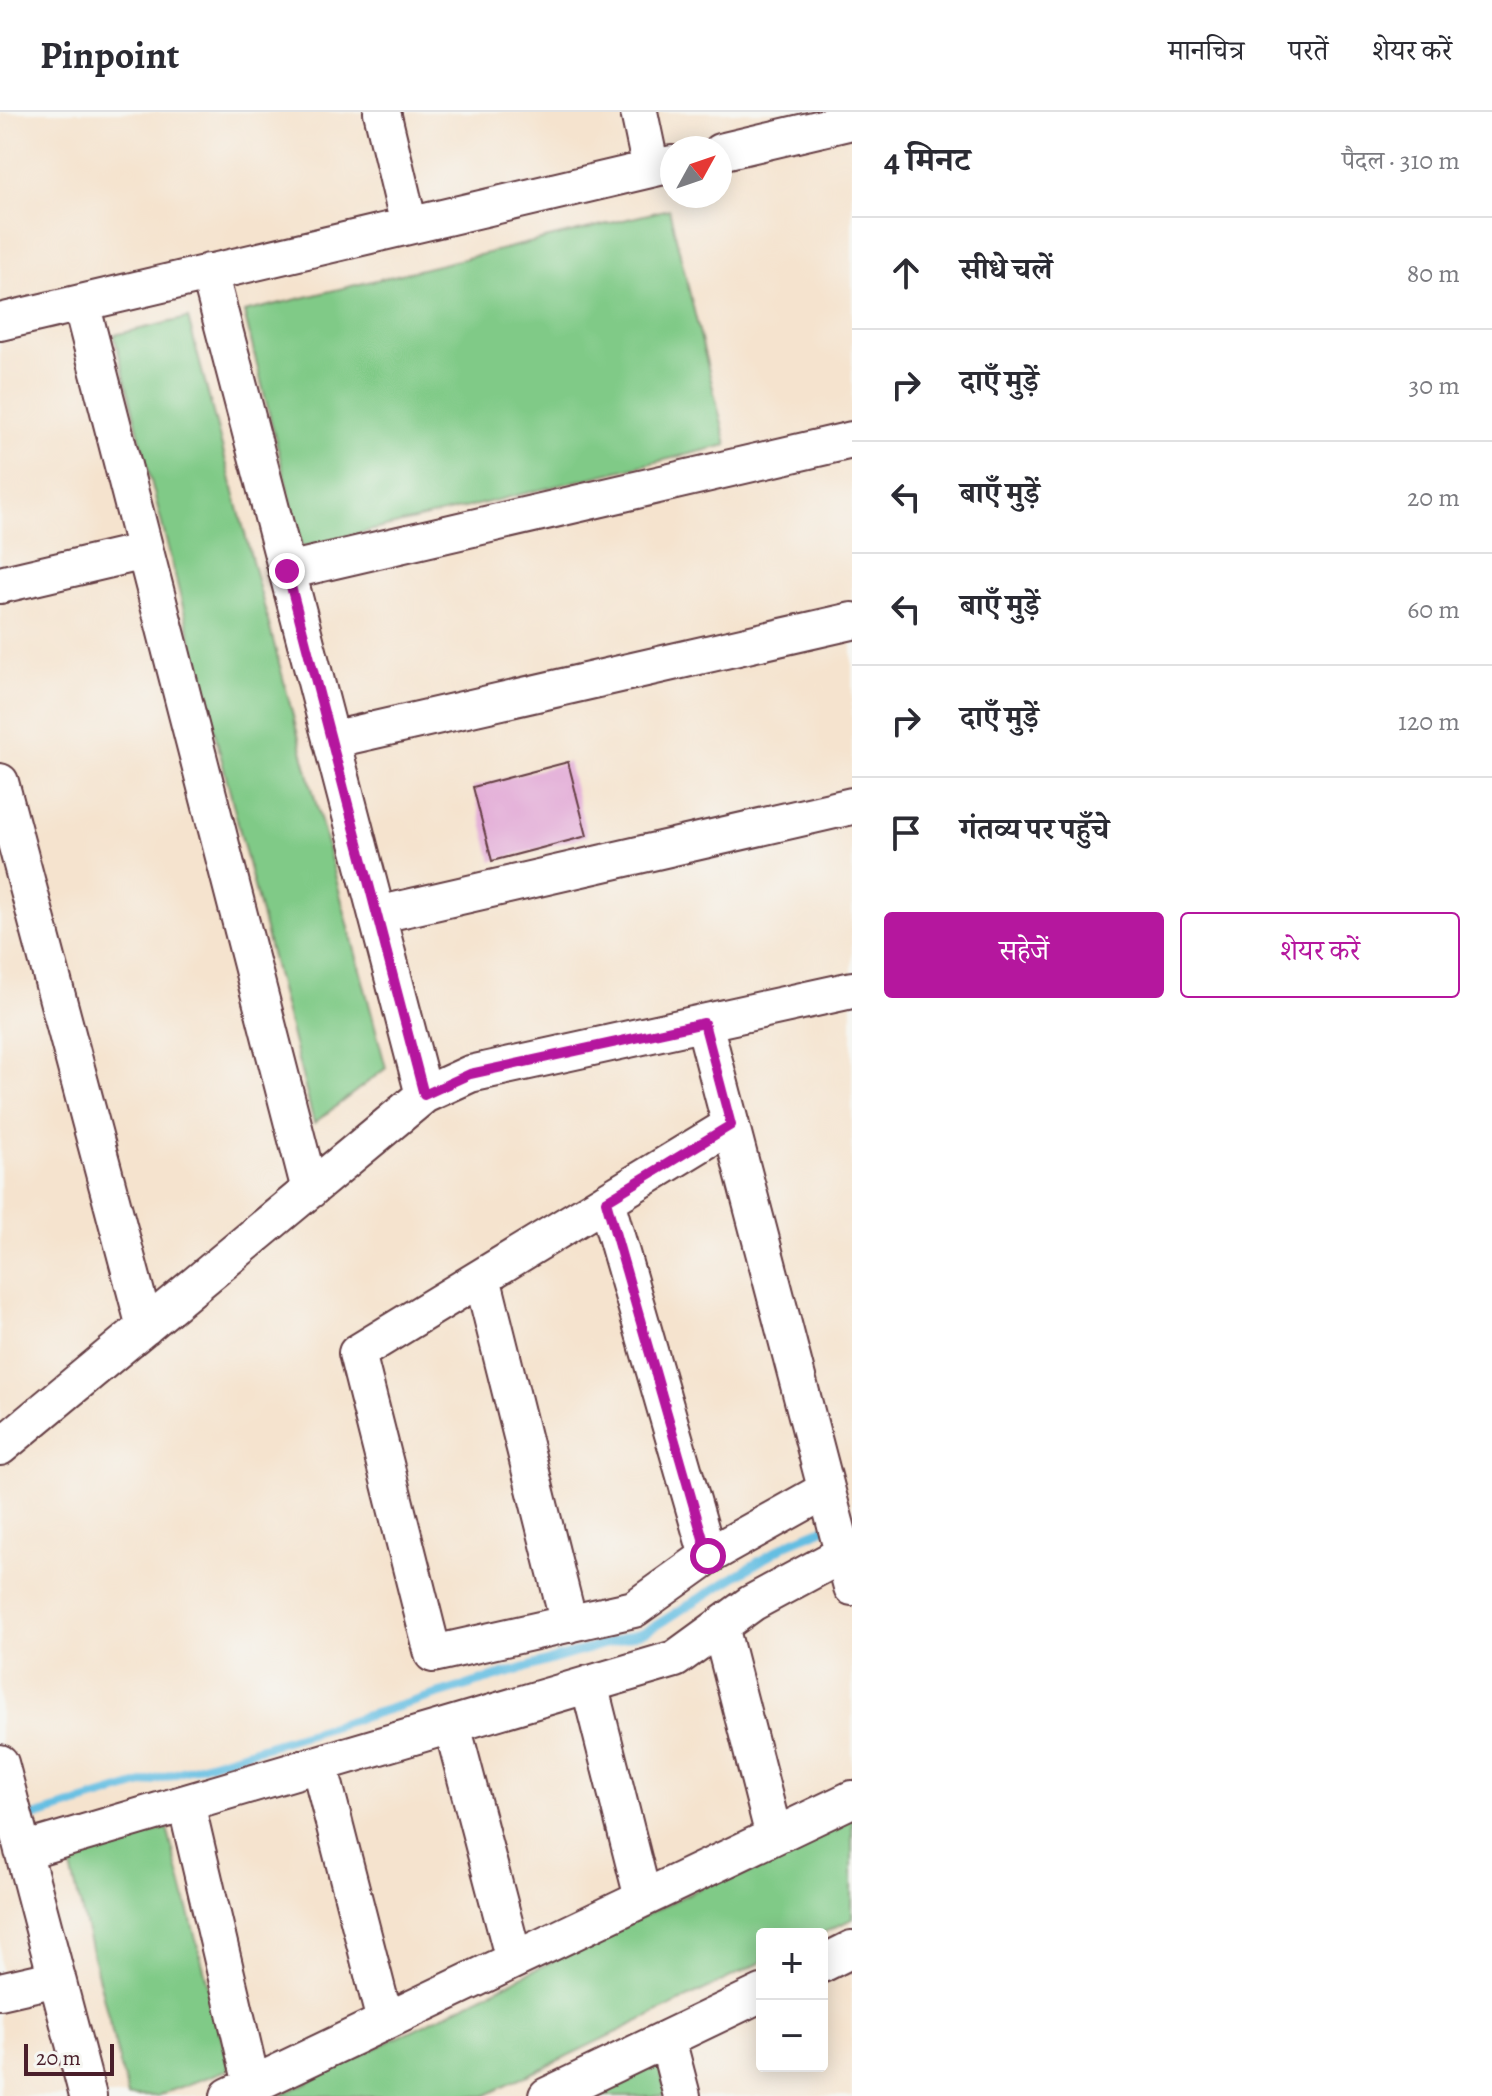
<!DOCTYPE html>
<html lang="hi">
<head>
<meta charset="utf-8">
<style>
  body { margin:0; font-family:Alegreya,"Noto Serif Devanagari",serif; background:#f2f2f3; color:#2b2b33 }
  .controls { position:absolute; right:24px; bottom:24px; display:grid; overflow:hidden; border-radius:8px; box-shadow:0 4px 20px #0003 }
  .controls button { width:72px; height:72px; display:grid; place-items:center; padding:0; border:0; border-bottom:2px solid #e1e1e2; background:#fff; color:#2b2b33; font:40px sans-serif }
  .compass { position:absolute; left:660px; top:24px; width:72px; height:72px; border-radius:50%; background:#fff; box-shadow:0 4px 20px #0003; rotate:50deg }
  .scale { position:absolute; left:24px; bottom:20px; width:90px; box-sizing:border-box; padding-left:8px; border:4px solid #4a1f2b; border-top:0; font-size:22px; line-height:28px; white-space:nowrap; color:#4a1f2b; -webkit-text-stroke:6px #f6f6f2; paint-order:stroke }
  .stop { position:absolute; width:24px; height:24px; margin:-18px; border:6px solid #b5179e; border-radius:50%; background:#fff }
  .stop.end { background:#b5179e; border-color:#fff; box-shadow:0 2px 8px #0008 }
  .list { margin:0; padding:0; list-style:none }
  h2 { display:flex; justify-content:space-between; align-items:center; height:104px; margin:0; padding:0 32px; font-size:34px }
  h2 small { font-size:26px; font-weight:400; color:#7c7c81 }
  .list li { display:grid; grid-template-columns:52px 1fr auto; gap:24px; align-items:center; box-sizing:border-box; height:112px; padding:0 32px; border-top:2px solid #e1e1e2 }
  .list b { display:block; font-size:30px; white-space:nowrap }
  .list em { font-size:26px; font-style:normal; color:#7c7c81 }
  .actions { display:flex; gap:16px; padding:24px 32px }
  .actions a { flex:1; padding:18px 0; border:2px solid #b5179e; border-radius:8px; text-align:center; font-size:28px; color:#b5179e }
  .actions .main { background:#b5179e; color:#fff }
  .icon { flex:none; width:44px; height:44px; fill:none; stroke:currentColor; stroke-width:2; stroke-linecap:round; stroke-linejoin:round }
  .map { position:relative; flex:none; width:852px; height:1984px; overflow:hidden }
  header { display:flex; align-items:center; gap:48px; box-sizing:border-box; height:112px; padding:0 40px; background:#fff; border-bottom:2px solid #e1e1e2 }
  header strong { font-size:38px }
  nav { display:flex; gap:44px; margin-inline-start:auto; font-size:28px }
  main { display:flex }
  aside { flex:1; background:#fff }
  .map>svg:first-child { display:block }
  .green { fill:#80ca87; stroke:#657459; stroke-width:2 }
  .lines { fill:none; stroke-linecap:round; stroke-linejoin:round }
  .stream { stroke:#64bee2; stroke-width:9 }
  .building { fill:#e1a4d4 }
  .minor-casing { stroke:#643c43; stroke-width:40 }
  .minor { stroke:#fff; stroke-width:36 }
  .route { stroke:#b5179e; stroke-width:10 }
</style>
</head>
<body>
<header>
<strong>Pinpoint</strong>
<nav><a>मानचित्र</a><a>परतें</a><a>शेयर करें</a></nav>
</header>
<main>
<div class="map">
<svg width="852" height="1984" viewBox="0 0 852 1984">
  <rect width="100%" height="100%" fill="#f6f6f2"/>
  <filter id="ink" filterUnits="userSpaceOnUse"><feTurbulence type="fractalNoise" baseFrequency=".0125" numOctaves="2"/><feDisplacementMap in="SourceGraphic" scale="16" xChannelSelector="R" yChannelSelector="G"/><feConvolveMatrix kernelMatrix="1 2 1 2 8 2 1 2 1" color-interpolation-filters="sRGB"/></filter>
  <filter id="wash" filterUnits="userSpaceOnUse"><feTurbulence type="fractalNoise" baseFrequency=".006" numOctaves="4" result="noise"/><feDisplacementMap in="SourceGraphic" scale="32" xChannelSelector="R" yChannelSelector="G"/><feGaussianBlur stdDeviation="1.8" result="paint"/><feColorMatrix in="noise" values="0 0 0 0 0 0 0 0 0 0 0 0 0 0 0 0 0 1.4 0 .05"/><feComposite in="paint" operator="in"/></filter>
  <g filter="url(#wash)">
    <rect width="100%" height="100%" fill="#f5e3ce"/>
    <path class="green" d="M669,97L727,333L302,435L244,200Z
      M188,206L386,956L314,1011L114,223Z
      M852,1701V1807L821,1822H762V1850L484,1984H279Z
      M167,1716L230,1957L157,1984H128L69,1748Z
      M658,1949L667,1984H583Z"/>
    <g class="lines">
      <path class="stream" d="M22,1708L647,1519L789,1431L827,1415"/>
    </g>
    <g id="blocks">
      <path class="building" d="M568,650L587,724L492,749L473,675Z"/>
    </g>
  </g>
  <g filter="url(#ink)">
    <use href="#blocks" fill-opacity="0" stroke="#643c43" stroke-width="2"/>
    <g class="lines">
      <g class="minor-casing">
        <path id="minor" d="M382,0L409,113
          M639,0L651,57
          M720,40L852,9
          M209,160L424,983
          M81,191L310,1078
          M0,210L672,52
          M287,459L852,328
          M0,473L145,439
          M331,628L852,509
          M0,670L145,1215
          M377,803L852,694
          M704,911L852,1475
          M731,1013L357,1241L433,1542L634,1497L708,1444L826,1378
          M606,1089L708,1444
          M482,1165L569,1512
          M0,1335L424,983L470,962L852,878
          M720,1514L774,1724
          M589,1572L643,1786
          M452,1613L514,1848
          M0,1651L88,1984
          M319,1652L385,1909
          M186,1691L252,1973
          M23,1739L675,1547L752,1491L843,1442
          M822,1852L852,1837
          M0,1879L57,1866
          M667,1927L682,1984
          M229,1984L852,1687
          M547,1984L762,1881"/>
      </g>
      <use href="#minor" class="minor"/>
    </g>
  </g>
  <g class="lines" filter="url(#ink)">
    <path class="route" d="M287,459L424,983L470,962L704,911L731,1013L606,1089L708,1444"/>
  </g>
</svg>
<div class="controls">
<button>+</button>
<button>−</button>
</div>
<svg class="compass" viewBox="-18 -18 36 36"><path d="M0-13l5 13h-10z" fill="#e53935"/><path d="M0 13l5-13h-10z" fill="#7c7c81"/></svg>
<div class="scale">20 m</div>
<div class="stop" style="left:708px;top:1444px"></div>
<div class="stop end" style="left:287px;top:459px"></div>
</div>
<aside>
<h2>4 मिनट<small>पैदल · 310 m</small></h2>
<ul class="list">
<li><svg class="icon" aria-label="ahead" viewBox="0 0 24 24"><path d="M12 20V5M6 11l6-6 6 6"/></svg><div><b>सीधे चलें</b></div><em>80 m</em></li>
<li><svg class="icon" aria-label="right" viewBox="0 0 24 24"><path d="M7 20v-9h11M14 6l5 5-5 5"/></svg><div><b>दाएँ मुड़ें</b></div><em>30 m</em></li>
<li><svg class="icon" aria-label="left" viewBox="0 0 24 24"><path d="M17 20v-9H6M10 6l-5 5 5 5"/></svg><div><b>बाएँ मुड़ें</b></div><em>20 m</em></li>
<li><svg class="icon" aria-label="left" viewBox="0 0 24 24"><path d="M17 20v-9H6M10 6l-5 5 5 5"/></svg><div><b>बाएँ मुड़ें</b></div><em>60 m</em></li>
<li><svg class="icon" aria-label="right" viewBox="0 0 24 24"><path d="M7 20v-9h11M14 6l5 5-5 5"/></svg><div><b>दाएँ मुड़ें</b></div><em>120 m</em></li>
<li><svg class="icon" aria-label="arrive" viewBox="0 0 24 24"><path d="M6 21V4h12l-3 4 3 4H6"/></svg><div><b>गंतव्य पर पहुँचे</b></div></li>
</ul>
<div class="actions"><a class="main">सहेजें</a><a>शेयर करें</a></div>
</aside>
</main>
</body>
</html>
